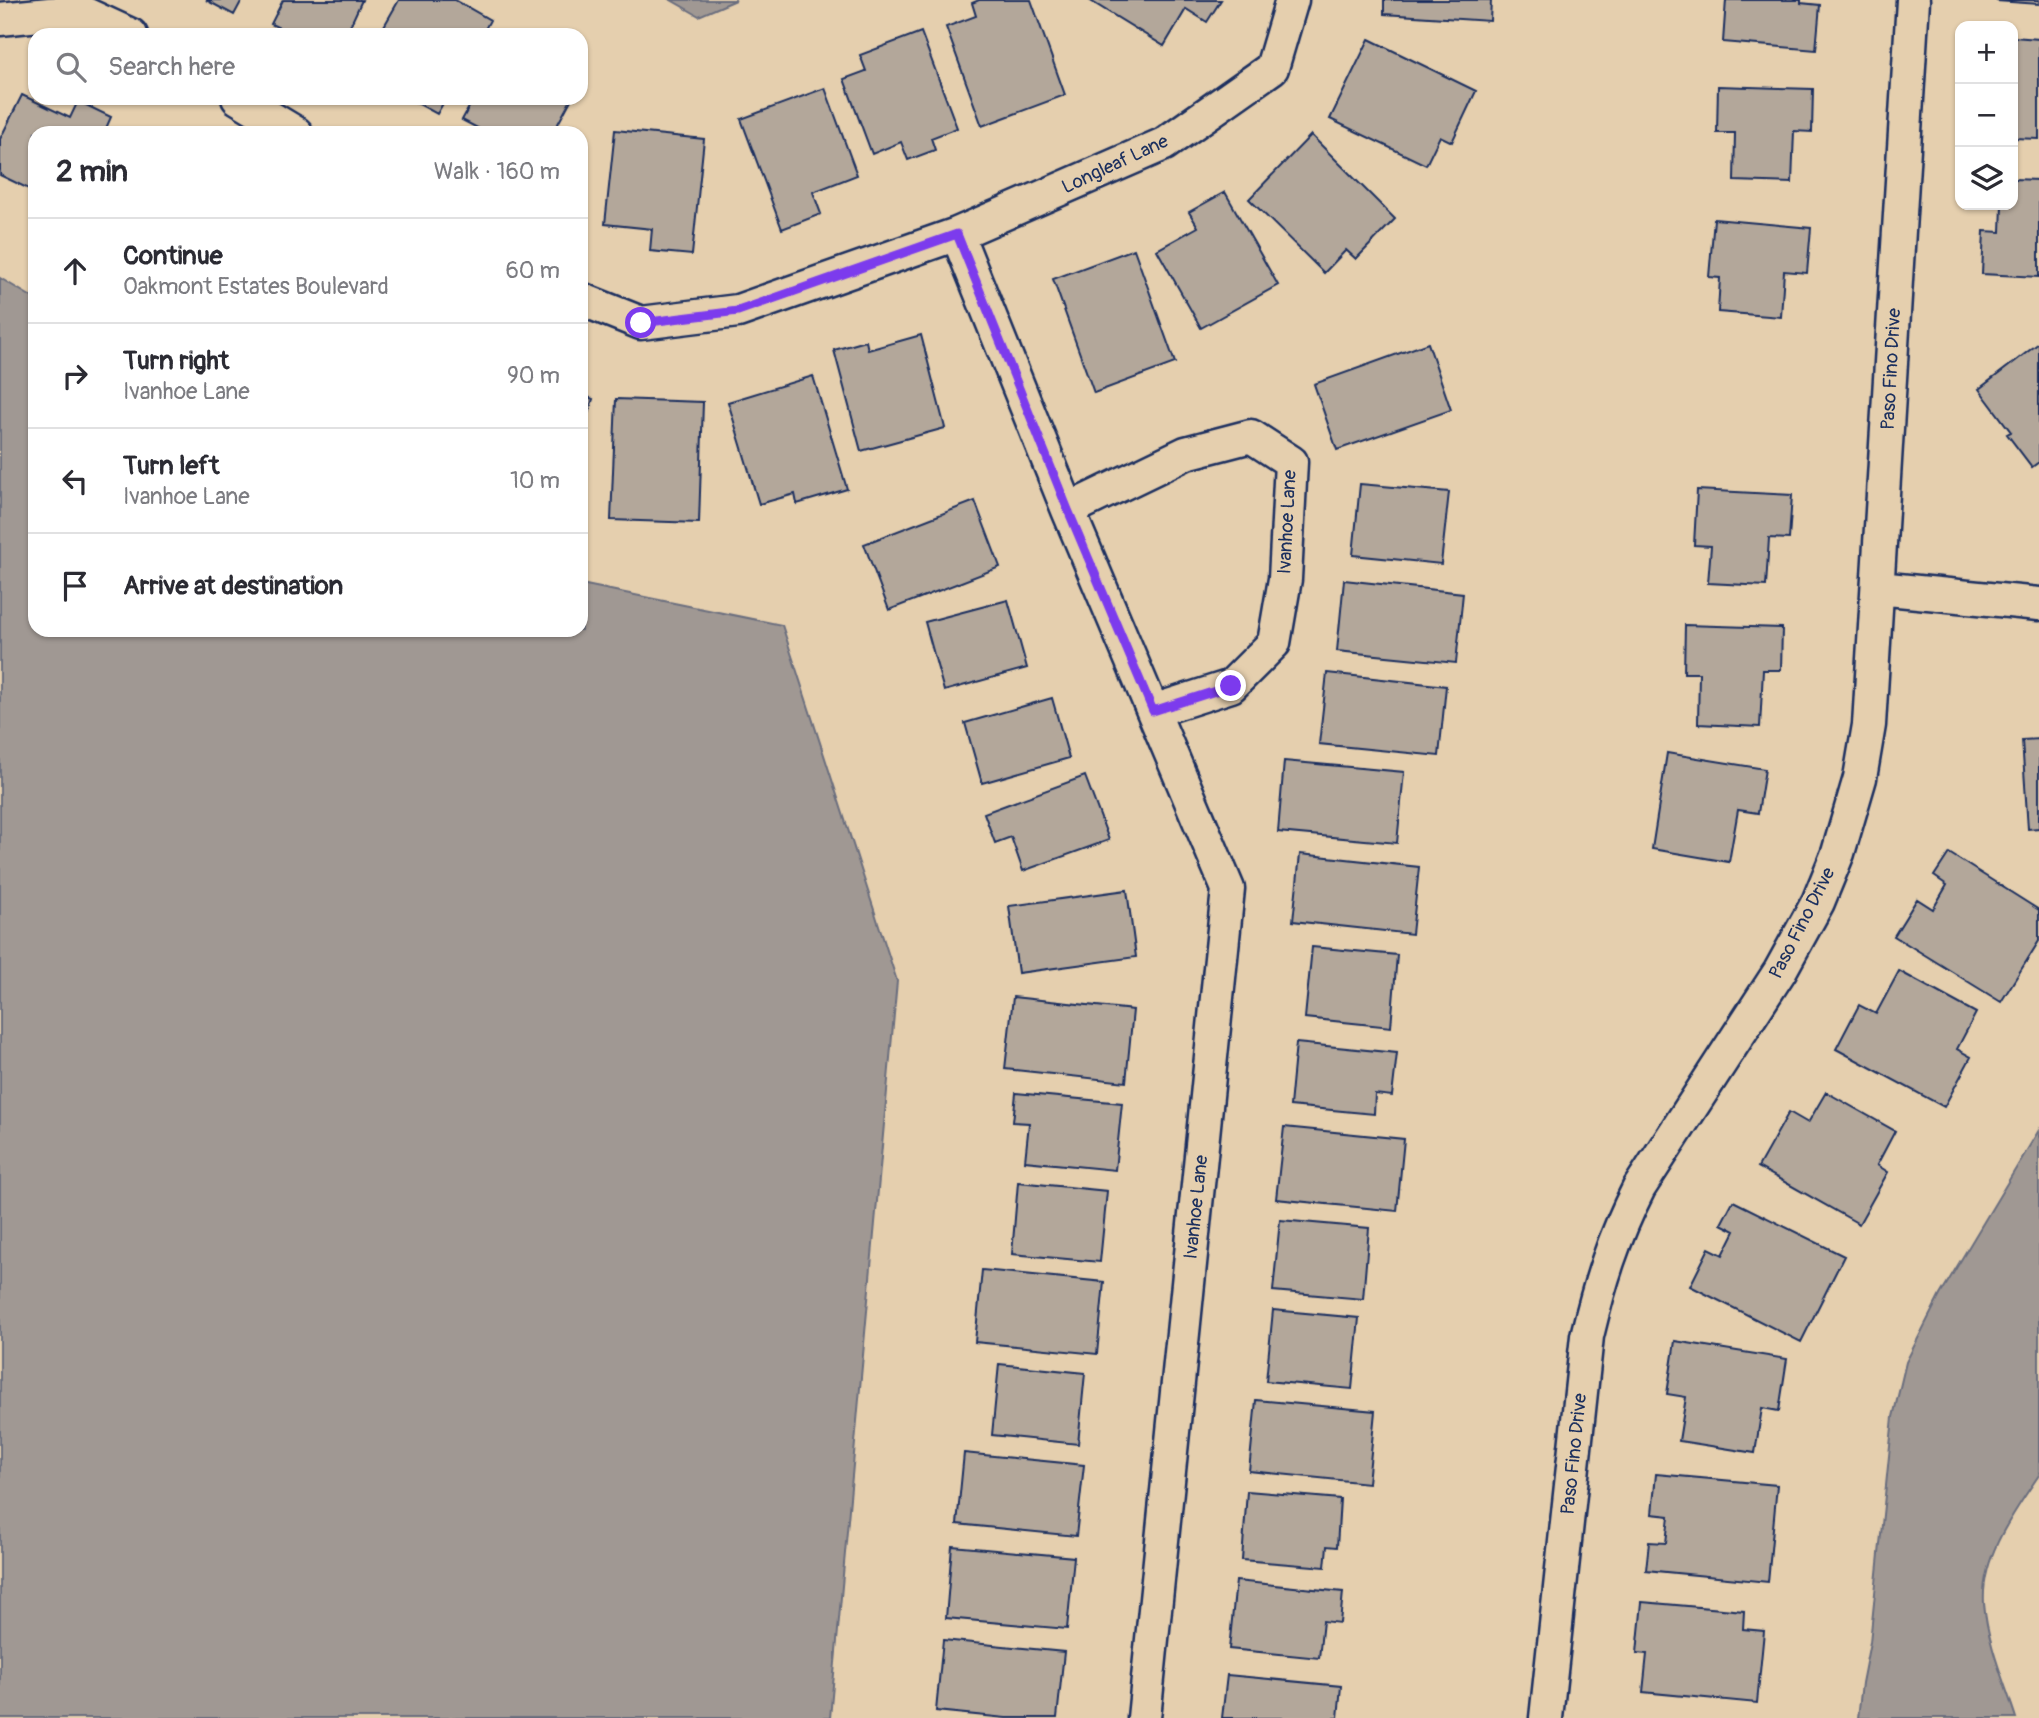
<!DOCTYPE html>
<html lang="en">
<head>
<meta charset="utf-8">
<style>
  body { margin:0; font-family:Pangolin,sans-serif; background:#f7f7f7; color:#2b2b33 }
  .controls { position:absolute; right:21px; top:21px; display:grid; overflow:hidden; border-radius:14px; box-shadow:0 2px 5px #0004 }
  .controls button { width:63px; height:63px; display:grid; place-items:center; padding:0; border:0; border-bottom:2px solid #e1e1e2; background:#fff; color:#2b2b33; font:35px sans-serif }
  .stop { position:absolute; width:21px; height:21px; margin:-16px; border:5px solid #7c3aed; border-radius:50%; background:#fff }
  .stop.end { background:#7c3aed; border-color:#fff; box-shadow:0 2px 7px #0008 }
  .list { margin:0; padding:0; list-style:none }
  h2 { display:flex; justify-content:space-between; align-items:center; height:91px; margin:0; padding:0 28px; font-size:30px }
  h2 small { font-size:23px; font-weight:400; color:#7c7c81 }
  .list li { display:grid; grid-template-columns:46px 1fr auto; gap:21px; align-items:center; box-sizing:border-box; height:105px; padding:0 28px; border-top:2px solid #e1e1e2 }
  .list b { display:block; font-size:26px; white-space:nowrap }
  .list p { margin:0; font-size:23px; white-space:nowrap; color:#7c7c81 }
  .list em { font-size:23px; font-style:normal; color:#7c7c81 }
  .icon { flex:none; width:38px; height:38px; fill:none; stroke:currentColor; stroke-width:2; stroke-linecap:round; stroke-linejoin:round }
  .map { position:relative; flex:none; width:2039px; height:1718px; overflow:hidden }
  .search { position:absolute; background:#fff; box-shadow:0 2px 5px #0004; left:28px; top:28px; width:560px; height:77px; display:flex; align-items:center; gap:18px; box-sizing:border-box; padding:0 24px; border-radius:21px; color:#7c7c81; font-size:26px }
  .panel { position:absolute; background:#fff; box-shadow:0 2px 5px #0004; left:28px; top:126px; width:560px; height:511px; border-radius:21px }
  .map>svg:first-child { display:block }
  .water { fill:#a09893; stroke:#6b6e7e; stroke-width:2 }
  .building { fill:#b3a79a; stroke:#1b2f5e; stroke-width:2 }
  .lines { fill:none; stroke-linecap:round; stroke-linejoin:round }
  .street-casing { stroke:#1b2f5e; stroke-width:37 }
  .street { stroke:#e5cfae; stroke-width:32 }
  .route { stroke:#7c3aed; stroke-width:9 }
  .labels { text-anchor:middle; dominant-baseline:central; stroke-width:7; stroke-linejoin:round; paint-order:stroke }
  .street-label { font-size:19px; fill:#1b2f5e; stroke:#e5cfae }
</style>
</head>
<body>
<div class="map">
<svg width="2039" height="1718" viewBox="0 0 2039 1718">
  <rect width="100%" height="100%" fill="#e5cfae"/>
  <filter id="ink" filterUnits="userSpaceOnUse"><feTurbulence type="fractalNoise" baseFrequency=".0143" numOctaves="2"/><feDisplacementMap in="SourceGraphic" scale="14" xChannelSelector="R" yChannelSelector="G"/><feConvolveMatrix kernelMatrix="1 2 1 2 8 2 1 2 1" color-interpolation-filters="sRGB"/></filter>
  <g filter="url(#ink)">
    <path class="water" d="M671,0H736L699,16Z
      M0,278L35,299V630H581V584L782,625L897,981L830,1718H0Z
      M2039,1130V1475C2015,1511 1981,1556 1984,1603C1987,1642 2004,1681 2016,1718H1858L1862,1683L1870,1642L1893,1417L1906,1362L1940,1295Z"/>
    <path class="building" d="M206,0H242L234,15Z
      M283,0H362L346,35H294L271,24Z
      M399,0H455L490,20L482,35H379Z
      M979,0H1031L1065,95L982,126L946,27L976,16L972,3Z
      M1089,0H1221L1207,22L1186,9L1164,46Z
      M1384,0H1491L1490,21L1384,14Z
      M1726,0H1801V3L1820,5L1816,50L1723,42Z
      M2039,0V4L1997,1V0Z
      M921,32L957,128L931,138L935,150L908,160L901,142L872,154L844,79L866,71L860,55Z
      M2013,37L2039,39V139L2013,138Z
      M1369,39L1476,91L1452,142L1440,136L1426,165L1330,119Z
      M1718,86L1813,89L1812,132L1794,131L1792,183L1734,181L1735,133H1717Z
      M825,88L857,175L813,192L821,214L782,229L741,119Z
      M22,95L70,118L78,101L111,117L104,133H35V192L0,175V139Z
      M408,98H446L437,114Z
      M474,98H572L553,133H487L462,120Z
      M615,130L704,139L692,255L650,251L652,229L605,224Z
      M1311,135L1395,219L1356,259L1346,250L1324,273L1249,199Z
      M2013,179L2039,180V277L1982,274L1984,231L2001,232L2002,205H2013Z
      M1225,192L1278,285L1201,328L1157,250L1198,227L1189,212Z
      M1714,219L1811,228L1807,273L1784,271L1781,317L1718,312L1720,278L1709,277Z
      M1134,249L1175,363L1094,393L1053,279Z
      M921,335L945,428L861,451L834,350L866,341L868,350Z
      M1428,343L1451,410L1337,450L1314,384Z
      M2039,343V462L2032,467L2007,434L2011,432L1979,389Z
      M813,376L847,489L797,504L795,494L759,504L728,402Z
      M581,394L593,399L581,434Z
      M616,399L703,402L699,523L611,520Z
      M1360,484L1449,492L1441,564L1353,555Z
      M1697,490L1792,495L1789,539L1769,538L1766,586L1708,583L1711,546L1694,545Z
      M975,501L1000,567L889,610L864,544Z
      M1344,580L1463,593L1456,663L1337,651Z
      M1008,600L1027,668L944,691L925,622Z
      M1685,625L1782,628L1781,670H1763L1760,727L1698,724L1699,673H1684Z
      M1327,673L1446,686L1439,756L1319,744Z
      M1052,698L1069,758L982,783L965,723Z
      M2039,739V828L2028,829L2022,740Z
      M1667,753L1765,769L1758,813L1738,810L1729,862L1652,849Z
      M1284,761L1404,772L1397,843L1278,832Z
      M1085,776L1109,840L1023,871L1011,837L995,843L984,813Z
      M1949,853L2039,910V941L2001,1002L1894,936L1917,899L1933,909L1947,885L1934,876Z
      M1300,854L1419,867L1412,934L1293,921Z
      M1127,890L1136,957L1018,973L1009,906Z
      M1312,947L1397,955L1391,1027L1305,1018Z
      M1899,971L1976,1013L1957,1049L1971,1057L1944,1107L1836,1049L1859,1005L1876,1014Z
      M1013,997L1133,1010L1126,1082L1005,1069Z
      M1296,1043L1397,1053L1392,1096L1375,1094L1374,1114L1290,1106Z
      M1826,1092L1895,1131L1877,1165L1888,1172L1859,1224L1758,1167L1789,1112L1808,1123Z
      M1016,1093L1122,1103L1115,1170L1025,1161L1029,1123L1013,1122Z
      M1284,1127L1404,1139L1397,1211L1276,1199Z
      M1018,1182L1107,1191L1100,1262L1012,1254Z
      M1733,1201L1844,1256L1801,1342L1690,1286L1709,1248L1723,1255L1735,1231L1721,1224Z
      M1280,1220L1369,1228L1363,1299L1273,1291Z
      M982,1270L1104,1282L1097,1354L975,1342Z
      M1273,1310L1359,1318L1352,1389L1266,1381Z
      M1675,1341L1787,1359L1779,1411L1762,1408L1755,1453L1679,1441L1686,1397L1667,1394Z
      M999,1364L1085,1373L1078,1444L992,1435Z
      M1256,1400L1375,1411L1368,1483L1249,1471Z
      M964,1453L1084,1465L1076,1536L957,1524Z
      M1656,1474L1777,1485L1768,1582L1646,1570L1649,1542L1666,1543L1669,1516L1652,1514Z
      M1247,1491L1340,1499L1337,1547L1327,1546L1325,1567L1242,1560Z
      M952,1546L1074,1557L1067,1629L946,1618Z
      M1236,1581L1343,1592L1340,1623L1323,1621L1319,1658L1229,1649Z
      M1642,1602L1744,1611L1743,1629L1764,1631L1757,1703L1643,1692L1647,1654L1637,1653Z
      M943,1640L1064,1652L1057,1718H1006L936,1711Z
      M1227,1675L1341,1686L1338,1718H1222Z"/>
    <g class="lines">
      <g class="street-casing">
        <path id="street" d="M0,19L79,11L131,35
          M238,98L296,133
          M957,234L1068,510L1228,889L1144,1718
          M581,299L641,323L738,311L957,234L1164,144L1272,68L1292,0
          M1068,510L1186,453L1251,436L1291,462L1285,579L1274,643L1231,686L1153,711
          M1878,588L2039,604
          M1546,1718L1587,1336C1600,1282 1613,1239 1639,1188L1780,971L1818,902L1838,853L1860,778L1869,725L1913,0"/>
      </g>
      <use href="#street" class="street"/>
    </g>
  </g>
  <g class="lines" filter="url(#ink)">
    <path class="route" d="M641,323L738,311L957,234L1068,510L1153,711L1231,686"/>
  </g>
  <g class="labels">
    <g class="street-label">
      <text transform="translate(1115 164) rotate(-25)">Longleaf Lane</text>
      <text transform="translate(1891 369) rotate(-87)">Paso Fino Drive</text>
      <text transform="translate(1287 522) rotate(-87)">Ivanhoe Lane</text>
      <text transform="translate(1802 923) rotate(-63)">Paso Fino Drive</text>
      <text transform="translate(1196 1207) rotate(-84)">Ivanhoe Lane</text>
      <text transform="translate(1574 1454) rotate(-84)">Paso Fino Drive</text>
    </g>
  </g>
</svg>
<div class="controls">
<button>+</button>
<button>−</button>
<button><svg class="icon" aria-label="layers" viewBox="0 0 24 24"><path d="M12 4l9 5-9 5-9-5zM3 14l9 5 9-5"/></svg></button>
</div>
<div class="stop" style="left:641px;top:323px"></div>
<div class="stop end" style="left:1231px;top:686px"></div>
<div class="search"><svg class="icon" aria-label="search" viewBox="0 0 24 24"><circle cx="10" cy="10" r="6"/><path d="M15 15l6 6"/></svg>Search here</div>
<section class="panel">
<h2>2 min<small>Walk · 160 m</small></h2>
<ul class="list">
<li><svg class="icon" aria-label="ahead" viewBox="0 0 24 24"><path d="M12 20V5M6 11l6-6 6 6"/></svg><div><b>Continue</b><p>Oakmont Estates Boulevard</p></div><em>60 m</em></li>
<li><svg class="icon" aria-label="right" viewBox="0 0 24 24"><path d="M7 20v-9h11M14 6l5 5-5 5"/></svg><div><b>Turn right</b><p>Ivanhoe Lane</p></div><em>90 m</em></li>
<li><svg class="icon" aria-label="left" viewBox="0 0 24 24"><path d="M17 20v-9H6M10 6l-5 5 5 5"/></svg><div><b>Turn left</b><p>Ivanhoe Lane</p></div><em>10 m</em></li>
<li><svg class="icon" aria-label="arrive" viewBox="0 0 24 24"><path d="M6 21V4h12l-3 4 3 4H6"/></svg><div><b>Arrive at destination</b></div></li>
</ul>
</section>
</div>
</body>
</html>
